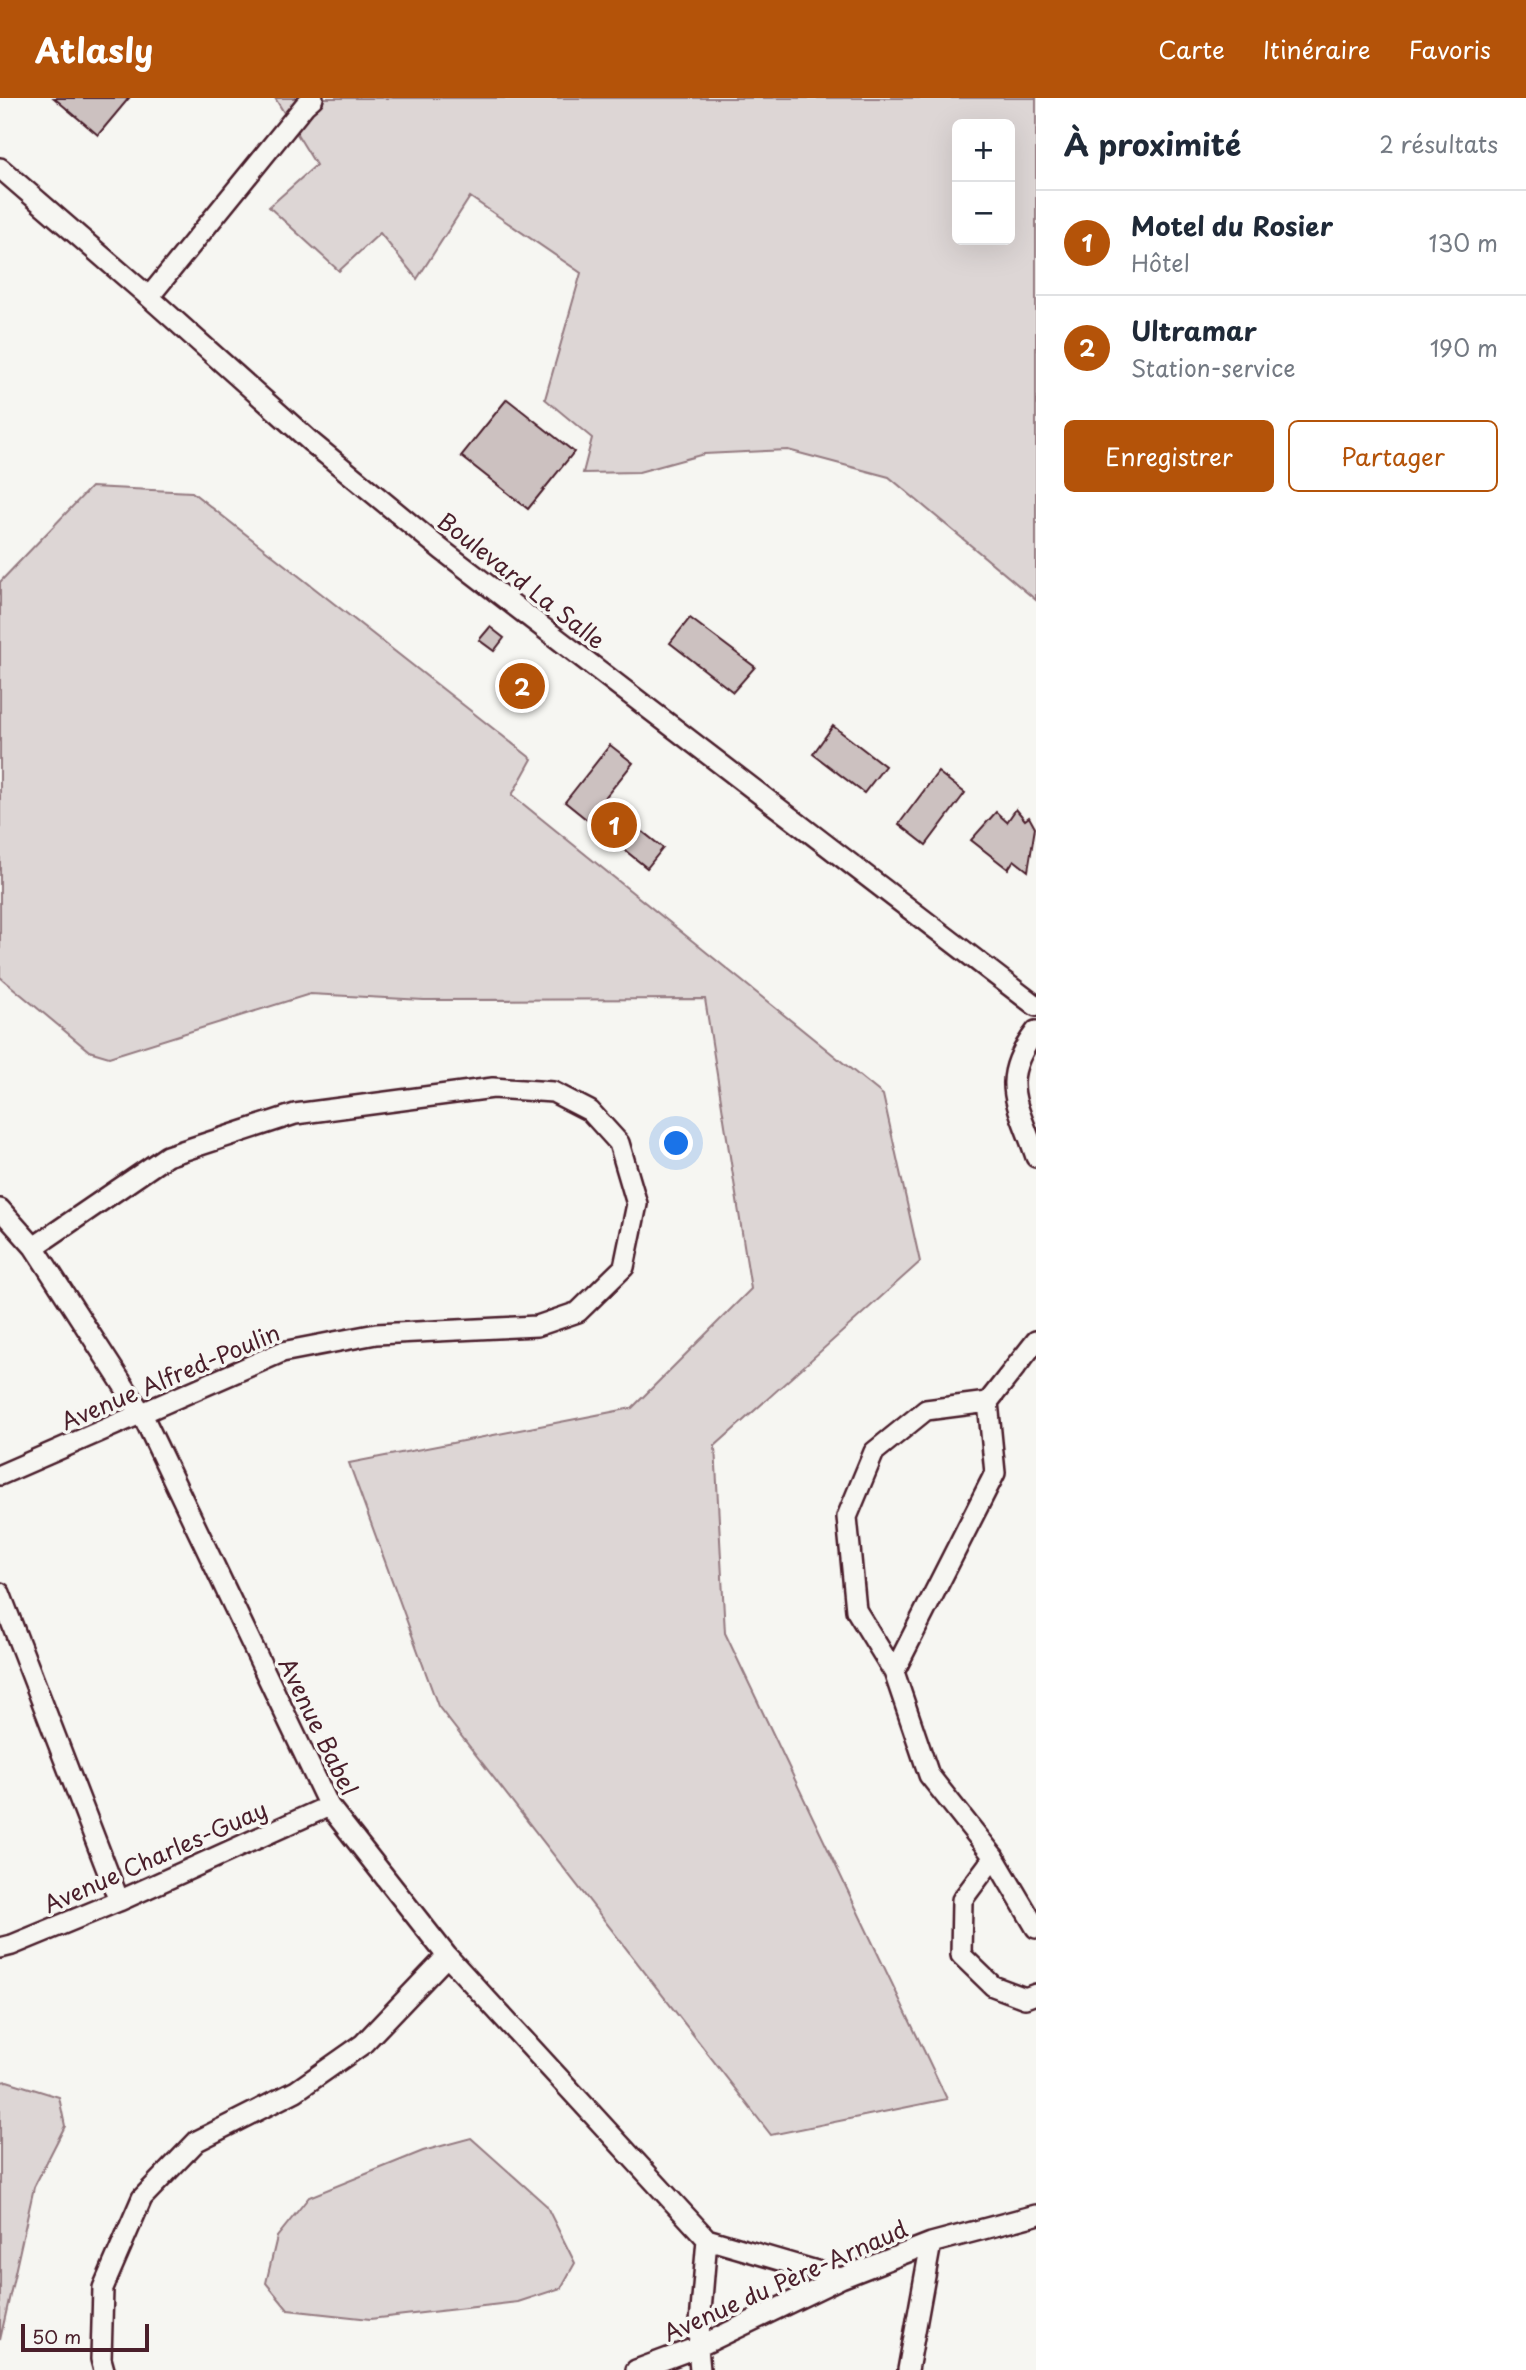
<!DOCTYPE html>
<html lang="fr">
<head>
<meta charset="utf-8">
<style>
  body { margin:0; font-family:"Playpen Sans",sans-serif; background:#f6f6f7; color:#1f2937 }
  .controls { position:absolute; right:21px; top:21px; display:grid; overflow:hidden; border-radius:10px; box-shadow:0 7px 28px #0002 }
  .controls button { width:63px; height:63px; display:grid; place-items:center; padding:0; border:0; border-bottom:2px solid #e0e1e3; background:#fff; color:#1f2937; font:35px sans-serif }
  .scale { position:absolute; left:21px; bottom:18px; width:128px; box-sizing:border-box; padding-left:7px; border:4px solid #4a1f2b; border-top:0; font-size:19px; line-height:24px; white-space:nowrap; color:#4a1f2b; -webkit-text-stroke:5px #f6f6f2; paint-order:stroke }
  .you { position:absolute; left:677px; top:1046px; width:24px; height:24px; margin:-18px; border:5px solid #fff; border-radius:50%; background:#1a73e8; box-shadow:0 0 0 10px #1a73e833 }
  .badge { display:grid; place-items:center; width:46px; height:46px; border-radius:50%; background:#b45309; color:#fff; font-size:23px; font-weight:700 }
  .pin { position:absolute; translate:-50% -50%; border:4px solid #fff; box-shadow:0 2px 7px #0006 }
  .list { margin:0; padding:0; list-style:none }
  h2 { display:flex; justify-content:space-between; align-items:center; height:91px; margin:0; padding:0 28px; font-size:30px }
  h2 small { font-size:23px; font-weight:400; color:#747a83 }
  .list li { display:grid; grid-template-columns:46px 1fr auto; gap:21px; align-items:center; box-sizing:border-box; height:105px; padding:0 28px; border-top:2px solid #e0e1e3 }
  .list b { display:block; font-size:26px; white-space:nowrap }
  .list p { margin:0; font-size:23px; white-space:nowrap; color:#747a83 }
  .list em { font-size:23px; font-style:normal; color:#747a83 }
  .actions { display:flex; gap:14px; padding:21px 28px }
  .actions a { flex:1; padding:16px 0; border:2px solid #b45309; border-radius:10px; text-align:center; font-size:24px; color:#b45309 }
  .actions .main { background:#b45309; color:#fff }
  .map { position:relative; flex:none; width:1036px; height:2272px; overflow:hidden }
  header { display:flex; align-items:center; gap:42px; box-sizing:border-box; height:98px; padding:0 35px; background:#b45309; color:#fff }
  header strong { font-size:33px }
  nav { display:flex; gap:38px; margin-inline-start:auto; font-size:24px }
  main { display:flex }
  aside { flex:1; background:#fff }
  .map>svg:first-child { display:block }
  .green { fill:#ddd6d5; stroke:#947a80; stroke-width:2; fill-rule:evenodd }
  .building { fill:#ccc1c0; stroke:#4a1f2b; stroke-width:2 }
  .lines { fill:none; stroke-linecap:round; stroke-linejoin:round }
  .minor-casing { stroke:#4a1f2b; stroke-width:24 }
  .minor { stroke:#f6f6f2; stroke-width:19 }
  .labels { text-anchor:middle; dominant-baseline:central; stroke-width:7; stroke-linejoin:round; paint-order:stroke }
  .street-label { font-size:23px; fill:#4a1f2b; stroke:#f6f6f2 }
</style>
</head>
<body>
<header>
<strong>Atlasly</strong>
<nav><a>Carte</a><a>Itinéraire</a><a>Favoris</a></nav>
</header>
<main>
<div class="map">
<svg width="1036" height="2272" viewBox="0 0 1036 2272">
  <rect width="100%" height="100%" fill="#f6f6f2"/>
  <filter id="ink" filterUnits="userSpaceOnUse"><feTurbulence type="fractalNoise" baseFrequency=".0143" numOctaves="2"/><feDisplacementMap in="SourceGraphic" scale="14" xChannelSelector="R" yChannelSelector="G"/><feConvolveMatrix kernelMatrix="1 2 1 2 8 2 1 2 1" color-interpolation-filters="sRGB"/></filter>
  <g filter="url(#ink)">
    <path class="green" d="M275,0H1036V502L889,379L788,352L704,356L639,374L583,375L592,340L545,301L581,175L470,99L417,181L380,135L339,173L269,109L316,67ZM957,26H1010V142H957Z
      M91,389L192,394L532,661L512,697L883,997L920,1164L715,1348L725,1535L947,2001L771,2037L438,1608L349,1365L632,1310L751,1191L705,901L424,902L310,896L109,959L89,953L0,879V484Z
      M7,1983L59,1999L65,2028L34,2089L0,2242V1984Z
      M471,2040L546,2107L575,2165L561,2190L518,2204L370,2221L288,2212L266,2185L277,2139L309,2099L423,2053Z"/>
    <path class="building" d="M54,0H129L98,37Z
      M507,301L574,354L528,411L461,358Z
      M690,520L755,569L733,594L670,545Z
      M490,529L504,540L494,553L479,542Z
      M516,569L542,591L528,607L502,585Z
      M833,628L885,668L864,695L813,656Z
      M610,647L633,665L603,702L663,750L647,770L565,704Z
      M938,674L965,695L926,747L899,726Z
      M1016,711L1025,722L1029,719L1035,730L1028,773L1014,762L1008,771L971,742L996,714L1007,724Z"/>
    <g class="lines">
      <g class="minor-casing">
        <path id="minor" d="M0,70L149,199L311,344L442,452L1036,908
          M149,199L305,7L313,0
          M1036,933C997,984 1018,1005 1036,1059
          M0,1111L34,1149L142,1316L329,1708L447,1858L707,2141L841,2180
          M1036,1243L988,1304L995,1375L894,1574L929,1677L994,1759L1036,1830
          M0,1377L282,1254L376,1236L537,1228L578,1214L624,1169L637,1106L619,1045L590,1013L553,994L493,990L295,1016L167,1058L34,1149
          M0,1495L119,1803
          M894,1574L856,1512L847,1419L874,1354L926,1312L988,1304
          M994,1759L962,1802L961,1857L993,1888L1025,1900L1036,1896
          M0,1850L12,1847L119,1803L329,1708
          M104,2272L101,2261L103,2190L142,2100L197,2043L296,1993L363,1946L447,1858
          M636,2272L698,2249L841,2180L931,2145L1036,2117
          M700,2272L698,2249L707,2141
          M908,2272L931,2145"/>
      </g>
      <use href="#minor" class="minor"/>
    </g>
  </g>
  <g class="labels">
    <g class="street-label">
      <text transform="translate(522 482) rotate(38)">Boulevard La Salle</text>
      <text transform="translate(170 1278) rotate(-23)">Avenue Alfred-Poulin</text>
      <text transform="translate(319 1628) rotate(64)">Avenue Babel</text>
      <text transform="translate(155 1758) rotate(-24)">Avenue Charles-Guay</text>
      <text transform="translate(785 2182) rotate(-24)">Avenue du Père-Arnaud</text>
    </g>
  </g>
</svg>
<div class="controls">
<button>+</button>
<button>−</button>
</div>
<div class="scale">50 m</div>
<div class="you"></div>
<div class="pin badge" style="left:614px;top:727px">1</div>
<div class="pin badge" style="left:522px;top:588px">2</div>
</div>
<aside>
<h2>À proximité<small>2 résultats</small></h2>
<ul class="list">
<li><span class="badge">1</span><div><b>Motel du Rosier</b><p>Hôtel</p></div><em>130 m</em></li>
<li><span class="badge">2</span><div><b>Ultramar</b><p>Station-service</p></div><em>190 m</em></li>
</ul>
<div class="actions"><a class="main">Enregistrer</a><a>Partager</a></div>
</aside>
</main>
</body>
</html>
